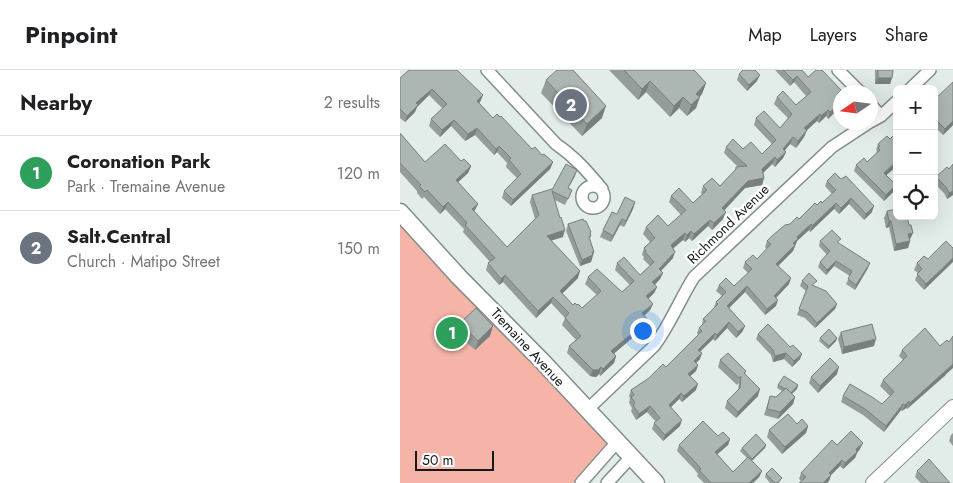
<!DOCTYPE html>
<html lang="en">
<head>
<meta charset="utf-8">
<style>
  body { margin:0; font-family:Jost,sans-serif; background:#f2f2f2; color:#202124 }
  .controls { position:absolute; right:15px; top:15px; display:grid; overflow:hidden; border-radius:8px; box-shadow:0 5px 20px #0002 }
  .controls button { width:45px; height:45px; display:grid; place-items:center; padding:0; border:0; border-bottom:1px solid #e0e0e0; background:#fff; color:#202124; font:25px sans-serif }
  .compass { position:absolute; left:433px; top:15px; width:45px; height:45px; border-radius:50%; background:#fff; box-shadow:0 5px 20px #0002; rotate:257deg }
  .scale { position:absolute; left:15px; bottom:12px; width:79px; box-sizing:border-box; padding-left:5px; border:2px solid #151918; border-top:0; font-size:14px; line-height:18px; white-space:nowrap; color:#151918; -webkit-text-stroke:4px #fff; paint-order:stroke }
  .you { position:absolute; left:242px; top:260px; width:18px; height:18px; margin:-12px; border:4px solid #fff; border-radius:50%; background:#1a73e8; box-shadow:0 0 0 8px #1a73e833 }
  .badge { display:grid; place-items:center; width:32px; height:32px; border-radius:50%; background:#af2013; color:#fff; font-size:16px; font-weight:700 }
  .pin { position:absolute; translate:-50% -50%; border:2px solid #fff; box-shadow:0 1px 5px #0006 }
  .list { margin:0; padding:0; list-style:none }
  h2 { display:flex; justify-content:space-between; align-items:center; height:65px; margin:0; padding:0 20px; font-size:21px }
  h2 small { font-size:16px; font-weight:400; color:#757577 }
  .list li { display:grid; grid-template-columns:32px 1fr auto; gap:15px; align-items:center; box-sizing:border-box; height:75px; padding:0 20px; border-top:1px solid #e0e0e0 }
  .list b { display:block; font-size:19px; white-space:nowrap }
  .list p { margin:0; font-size:16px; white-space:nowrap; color:#757577 }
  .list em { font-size:16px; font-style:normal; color:#757577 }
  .icon { flex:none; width:28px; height:28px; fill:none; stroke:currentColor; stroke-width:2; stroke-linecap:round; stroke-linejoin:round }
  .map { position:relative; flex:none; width:553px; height:413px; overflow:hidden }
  header { display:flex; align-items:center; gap:30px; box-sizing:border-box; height:70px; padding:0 25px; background:#fff; border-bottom:1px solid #e0e0e0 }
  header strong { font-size:24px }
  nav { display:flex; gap:28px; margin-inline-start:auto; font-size:18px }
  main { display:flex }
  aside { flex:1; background:#fff }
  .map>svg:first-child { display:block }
  .green { fill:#f6b4a8 }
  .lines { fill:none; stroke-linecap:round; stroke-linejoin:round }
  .minor-casing { stroke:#838d89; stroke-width:14 }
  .tertiary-casing { stroke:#838d89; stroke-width:16 }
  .secondary-casing { stroke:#838d89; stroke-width:19 }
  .minor { stroke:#fff; stroke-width:11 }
  .tertiary { stroke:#fff; stroke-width:14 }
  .secondary { stroke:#fff; stroke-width:16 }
  .wall { fill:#949d99 }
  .shaded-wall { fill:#787f7d }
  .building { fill:#acb6b2; stroke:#787f7d }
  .labels { text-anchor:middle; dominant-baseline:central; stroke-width:5; stroke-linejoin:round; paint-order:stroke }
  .street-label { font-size:14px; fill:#151918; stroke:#fff }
</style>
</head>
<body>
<header>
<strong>Pinpoint</strong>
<nav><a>Map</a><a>Layers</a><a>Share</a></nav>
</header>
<main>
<aside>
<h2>Nearby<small>2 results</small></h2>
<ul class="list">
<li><span class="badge" style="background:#2e9e5b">1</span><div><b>Coronation Park</b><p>Park · Tremaine Avenue</p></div><em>120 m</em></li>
<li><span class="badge" style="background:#6b7280">2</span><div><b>Salt.Central</b><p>Church · Matipo Street</p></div><em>150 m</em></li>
</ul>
</aside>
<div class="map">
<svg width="553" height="413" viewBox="0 0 553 413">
  <rect width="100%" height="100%" fill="#e2ede9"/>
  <path class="green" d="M0,153L209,373L173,413H0Z"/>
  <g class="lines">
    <g class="minor-casing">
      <path id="minor" d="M87,0L156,74C175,87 188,102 202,119
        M438,0L460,22
        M510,19L530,0
        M470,34L481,46
        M470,52L481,46L497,31
        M182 127a11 11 0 1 1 22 0a11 11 0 1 1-22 0Z
        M187,340L254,276C270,255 280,229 294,207L432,77L470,52
        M181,413L217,372
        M207,413L231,387"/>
    </g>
    <g class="tertiary-casing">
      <path id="tertiary" d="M473,413L553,337"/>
    </g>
    <g class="secondary-casing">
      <path id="secondary" d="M0,142L59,207L142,291L256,413"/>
    </g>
    <use href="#minor" class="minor"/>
    <use href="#tertiary" class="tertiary"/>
    <use href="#secondary" class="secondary"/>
  </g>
  <path class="wall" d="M209,0H294L306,13L302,24L299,27L296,38L287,46L279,38L270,47L246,22L238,30Z
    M375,0H402L408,7L440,28L435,42L428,49L426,46L419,53L417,51L408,58L407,60L404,67L396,78L390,74L385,80L386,82L383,88L375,97L372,94L363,103L364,108L362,115L345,118L324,140L323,149L312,160L308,156L292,171L289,168L285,172L283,170L273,178V188L261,201L263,203L260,209L255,215L257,217L254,223L248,229L253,234L250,240L244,246L248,250L245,257L214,283L216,286L214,293L200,306L199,304L196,307L190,306L167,283L169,276L176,270L162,255L165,248L151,233L136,248L103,212L99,215L86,200L88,193L90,192L63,162L64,159L45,139L40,144L24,127L22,129L17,123V121L0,102V63L25,92L61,91L71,96L68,103L58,112L78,134L74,141L107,177L135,149L130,132L132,125L152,120L175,106L168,118L172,120L165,135L155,130L163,167L151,170L178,208L162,223L173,235H177L182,238L197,225L185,214L188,207L222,222L230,215L215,200L217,193L240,205L250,196L243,189L244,187L242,185L244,178L250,172L243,164L246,157L268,156L281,145L269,132L271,126L293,133L302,124L301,123L303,116H320L335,101L336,97H338L324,83L326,77L343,79L362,84L372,74L354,55L356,48L380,58L388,48L374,34L377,27L396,35L406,26L394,12L390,16Z
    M475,0H494L492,1V8L490,14H475Z
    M339,4L357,11L347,21L337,10Z
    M0,8L83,25L80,32L79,33L93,48L132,79L153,92L150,99L111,136L102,128L104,121L117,108L106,97L107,93L97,82L94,85L75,65L65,71L51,56L40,67L29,56L31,49L43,39L29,25L17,37L15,42L5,52L0,48Z
    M146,10L202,48L182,66L141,23Z
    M534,30L553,55L543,65L534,56Z
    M490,69L486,105L494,121L484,131L454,101L456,95L467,92L476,84L477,81L476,80L478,74Z
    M549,99L553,125L547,129L544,123L534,113L536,107Z
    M427,111L472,142L464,150L449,134L439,144L434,139L410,162L409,160L397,171L393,181L378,196L389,214L376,228V236L365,245L345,222L329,238L345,256L342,262L336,268L327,258L315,271L313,269L300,282V289L296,293L298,295L296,301L290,306L296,320L282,332L279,329L271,337L280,356L263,371L252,359L254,353L256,352L247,342L236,350L231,341L232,338L229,333L230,328L229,326L231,320L266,297L298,265L297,263L299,258L302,255L303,249L314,238V237L316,232L322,226L316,221L319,215L334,216L348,203L343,198L345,192L357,189L367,179L365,177L367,171L390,154L399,149L417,135L422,133L432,124L425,116Z
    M235,132L233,139L224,157L220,155L211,172L200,167L203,160L217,144Z
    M487,141L509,155L513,163L510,169V171L508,178L494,181L489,157L486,158L484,148Z
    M184,151L191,162L190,169L193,185L191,192L180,196L166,161L168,154Z
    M420,171L439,174L468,198L455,220L446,214L450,206L434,196L426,205L418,197L420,192L427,185L419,176Z
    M553,178L524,220L515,210L518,203L514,200L517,193Z
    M402,211L414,216L437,234L435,239L415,258L405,248L397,245L406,221L400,216Z
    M61,252L90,266L75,280L59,266L60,264L58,262Z
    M441,262L474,276L442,284L438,269Z
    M358,264L390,277L402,284L400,289L392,297L384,289L373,292L371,285L356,269Z
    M420,268L436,271L428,279L419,271Z
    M502,280L546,305L507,339L506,338L502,341L501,340L484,362L463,345L441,332L443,326L482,334L490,326L480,316L483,310L503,290L499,286Z
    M320,290L346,301L345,305L358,326L336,348L325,338L327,331L338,320L339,313L337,315L318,297Z
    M437,304L418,323L409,313L411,307Z
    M378,315H398L397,319L392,324L395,327L393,334L378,349L364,345L370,326L376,327L382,321L377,318Z
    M397,354L408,356L406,363L382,384L367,367L369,360Z
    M553,363V376L549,371L551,365Z
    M318,366L330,369L328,375L317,384L333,402L347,388L340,381L342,378L366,375L365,378L352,391L362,401L359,407L353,413H304L297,406L298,404L294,399L277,381L279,375Z
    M437,375L460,379L457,383L455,388L443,399L440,396L431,405L429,411L427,413H399L401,411L399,409L401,403Z
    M517,401L550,413H521L515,407Z
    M366,404L382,408L380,411L379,413H370L365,407Z"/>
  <path class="shaded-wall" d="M360,5L357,11L347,21L349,15Z
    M397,6L394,12L390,16L393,10Z
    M478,8H492L490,14H475Z
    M250,11L246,22L238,30L242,19Z
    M306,13L302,24L295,32L300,27L296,38L287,46L296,24Z
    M32,19L29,25L17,37L15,42L5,52L7,46L16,33Z
    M83,25L80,32L74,38L77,31Z
    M283,27L279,38L270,47L274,36Z
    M440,29L435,42L428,49L430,42L435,33Z
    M206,36L202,48L182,66L187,54Z
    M428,40L426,46L419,53L421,46Z
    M420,44L417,51L402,65L404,58Z
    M54,50L51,56L40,67L42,60Z
    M553,51V55L543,65L545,59Z
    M77,58L75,65L65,71L68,64Z
    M407,60L404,67L396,78L398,71Z
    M393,67L390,74L381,85L383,79Z
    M99,76L97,82L94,85L96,79Z
    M386,82L383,88L375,97L377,90Z
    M375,87L372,94L360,106L362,99Z
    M497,91V96L482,109L484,103Z
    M153,92L150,99L111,136L113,130Z
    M71,96L68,103L53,117L56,110Z
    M177,100L175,106L165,124Z
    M364,108L362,115L345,118L320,145L322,138L348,111Z
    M496,115L494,121L484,131L486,125Z
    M553,121V125L547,129L549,123Z
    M451,128L449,134L439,144L441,138Z
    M48,132L45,139L40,144L43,137Z
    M235,132L233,139L224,157L226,151Z
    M436,133L434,139L410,162L412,156Z
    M78,134L75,140L70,146L72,139Z
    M474,136L472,142L464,150L466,144Z
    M326,142L323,149L312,160L314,153Z
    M222,149L220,155L211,172L213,166Z
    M310,150L308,156L292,171L294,164Z
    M489,151H491L489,157L486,158Z
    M411,154L409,160L397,171L393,181L374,200L376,194L397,167Z
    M165,160L163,167L144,173L147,166Z
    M291,161L289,168L285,172L287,165Z
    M285,163L283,170L269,182L271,175Z
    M513,163L510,169L506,170L508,164Z
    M510,171L508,178L494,181L496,174Z
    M192,182H194L191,192L180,196L182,190Z
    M275,182L273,188L257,205L259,199Z
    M553,188V192L524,220L526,214Z
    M436,191L434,196L426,205L427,200Z
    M470,193L468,198L455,220L456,215Z
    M180,201L178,208L158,228L160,221Z
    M263,203L260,209L250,219L252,212Z
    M105,205L103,212L99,215L101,209Z
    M391,208L389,214L372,232L374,226Z
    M347,216L345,222L325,242L327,236Z
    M257,217L254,223L244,233L246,226Z
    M153,227L151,233L136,248L138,241Z
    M378,230L376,236L365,245L367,239Z
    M253,234L250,240L239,250L242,243Z
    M437,234L435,239L415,258L417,253Z
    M248,250L245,257L209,288L211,281Z
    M329,252L327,258L315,271L317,265Z
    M93,256L90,266L75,280L78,271Z
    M345,256L342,262L336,268L338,262Z
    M315,263L313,269L296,285L298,280Z
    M437,268L436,271L428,279L429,276Z
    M476,269L474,276L442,284L444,277Z
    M302,283L300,289L292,297L294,291Z
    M386,283L384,289L373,292L375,286Z
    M402,284L400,289L392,297L394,291Z
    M216,286L214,293L200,306L203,299Z
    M553,294V298L507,339L510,333Z
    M298,295L296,301L286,310L288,304Z
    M201,297L199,304L196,307L190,306L193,300Z
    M439,297L437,304L418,323L420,316Z
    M298,314L296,320L282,332L284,326Z
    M398,315L397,319L389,326L391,323Z
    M360,319L358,326L336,348L338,342Z
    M281,323L279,329L267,341L269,335Z
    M395,327L393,334L378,349L380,342Z
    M509,331L506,338L502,341L505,335Z
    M503,334L501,340L484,362L486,356Z
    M250,336L247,342L236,350L239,344Z
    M282,350L280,356L263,371L265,365Z
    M408,356L406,363L382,384L385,377Z
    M330,369L328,375L313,388L315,382Z
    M463,373L460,379L457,383L455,388L443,399L445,393L456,379Z
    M366,375L365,378L350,392L352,389Z
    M442,390L440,396L431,405L429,411L427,413H423L429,403Z
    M362,401L359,407L353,413H349Z"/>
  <path class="building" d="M9,0H57L83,25L77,31L93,48L97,44L100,47L101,46L132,79L135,77L142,85L144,84L153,92L113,130L104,121L121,104L109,90L111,88L99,76L96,79L77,58L68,64L54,50L42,60L31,49L47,34L32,19L16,33L18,35L7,46L0,39V8Z
    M157,0H173L206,36L187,54L146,10Z
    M224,0H294L306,13L296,24L300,27L291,35L283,27L274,36L250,11L242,19Z
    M343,0H355L360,5L349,15L339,4Z
    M383,0H402L408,7L416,0H422L441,20L437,24L440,28L435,33L438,36L430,42L428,40L421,46L420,44L411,52L404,58L407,60L398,71L393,67L383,79L386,82L377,90L375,87L362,99L364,108L348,111L322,138L326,142L314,153L310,150L294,164L291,161L287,165L285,163L271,175L275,182L259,199L263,203L252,212L257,217L246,226L253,234L242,243L248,250L211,281L216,286L203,299L201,297L198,300H193L169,276L181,266L165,248L169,243L153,227L138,241L105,205L101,209L88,193L95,188L65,155L67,153L48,132L43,137L27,120L25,122L19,116L21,115L0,93V63L25,92L45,74L61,91L64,89L71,96L56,110L78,134L72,139L107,177L139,145L132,125L152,119V120L166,94L177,100L168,118L172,120L168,129L152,121L160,148L161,147L165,160L147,166L180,201L160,221L173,235L175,233L177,235L178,234L182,238L201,221L188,207L197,199L222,222L234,211L217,193L224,187L240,205L254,192L245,182L246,181L244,178L255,168L246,157L258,145L268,156L286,140L271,126L279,118L293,133L307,120L303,116L312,108L320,116L336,99V97L347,96L326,77L333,69L343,79L351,72L362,84L376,70L356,48L364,41L380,58L392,44L377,27L383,21L396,35L411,22L397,6L393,10Z
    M478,0H493L492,8H478Z
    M553,12V51L545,59L535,49L534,50V30Z
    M497,62V91L484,103L496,115L486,125L456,95L464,88L467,92L480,80L478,78L480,76L478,74L487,66L490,69Z
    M553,94V121L549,123L546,117L536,107L547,97L549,99Z
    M435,103L441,109L446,106L474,136L466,144L451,128L441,138L436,133L412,156L411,154L397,167L398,169L393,173L395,175L376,194L391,208L374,226L378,230L367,239L347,216L327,236L345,256L338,262L329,252L317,265L315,263L298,280L302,283L294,291L298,295L288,304L298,314L284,326L281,323L269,335L282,350L265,365L254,353L260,348L250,336L239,344L233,335L235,333L231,327L234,325L231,320L249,308L263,294L266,297L302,261L299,258L306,251L303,249L318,234L316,232L326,222L319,215L326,208L334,216L352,199L345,192L353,185L357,189L371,174L367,171L373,165L385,155L390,154L397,147L399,149L415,133L417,135L421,131L422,133L436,120L427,111Z
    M225,127L235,132L226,151L222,149L213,166L203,160L212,142L217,144Z
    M497,139V146H507L509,155H511L513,163L508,164L510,171L496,174L491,151H489L487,141Z
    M183,149L184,151H186L191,162L190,163L191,166L189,167L194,182H192L193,185L182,190L168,154Z
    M432,160L441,169L437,172L470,193L456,215L448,209L452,201L436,191L427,200L420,192L430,181L420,171Z
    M546,171L553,178V188L526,214L517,204L522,199L517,193L524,186L528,189Z
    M409,203L417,211L412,215L426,221L437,234L417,253L407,242L399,239L408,216L402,211Z
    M76,238L93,256L78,271L63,257L64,255L61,252Z
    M368,254L390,277L393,275L402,284L394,291L386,283L375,286L373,280L358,264Z
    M472,254L476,269L444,277L441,262Z
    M525,258L540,276L547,270L549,272L553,266V294L510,333L509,331L505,335L503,334L486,356L465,339L443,326L450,314L472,327L482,334L494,322L483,310L507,286L502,280Z
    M429,259L437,268L429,276L420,268Z
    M328,283L346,301L344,303L360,319L338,342L327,331L340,318L341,306L339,308L320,290Z
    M430,288L439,297L420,316L411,307Z
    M384,306L398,315L391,323L386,318L385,319L378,315Z
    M386,318L395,327L380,342L367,339L370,326L376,327Z
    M388,344L397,354L402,349L408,356L385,377L369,360Z
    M303,351L318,366L323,362L330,369L315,382L333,402L348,387L362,401L349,413H311L299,400L301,399L296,393L279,375Z
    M451,361L463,373L456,379L457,382L445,393L442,390L429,403L431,405L423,413H399L406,407L401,403L432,370L437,375Z
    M356,364L366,375L352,389L342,378Z
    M529,389L550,413H527L528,412L517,401Z
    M372,398L382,408L377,413H375L366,404Z"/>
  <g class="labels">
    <g class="street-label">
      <text transform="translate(328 154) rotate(-44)">Richmond Avenue</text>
      <text transform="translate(128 277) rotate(47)">Tremaine Avenue</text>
    </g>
  </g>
</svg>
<div class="controls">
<button>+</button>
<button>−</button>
<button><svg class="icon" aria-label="locate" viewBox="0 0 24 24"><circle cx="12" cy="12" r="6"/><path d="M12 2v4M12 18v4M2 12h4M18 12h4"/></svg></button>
</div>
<svg class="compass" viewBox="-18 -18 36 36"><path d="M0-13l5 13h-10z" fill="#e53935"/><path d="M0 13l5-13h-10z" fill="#757577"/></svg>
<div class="scale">50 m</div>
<div class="you"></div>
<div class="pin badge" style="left:52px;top:263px;background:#2e9e5b">1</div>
<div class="pin badge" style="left:171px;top:35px;background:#6b7280">2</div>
</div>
</main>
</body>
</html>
